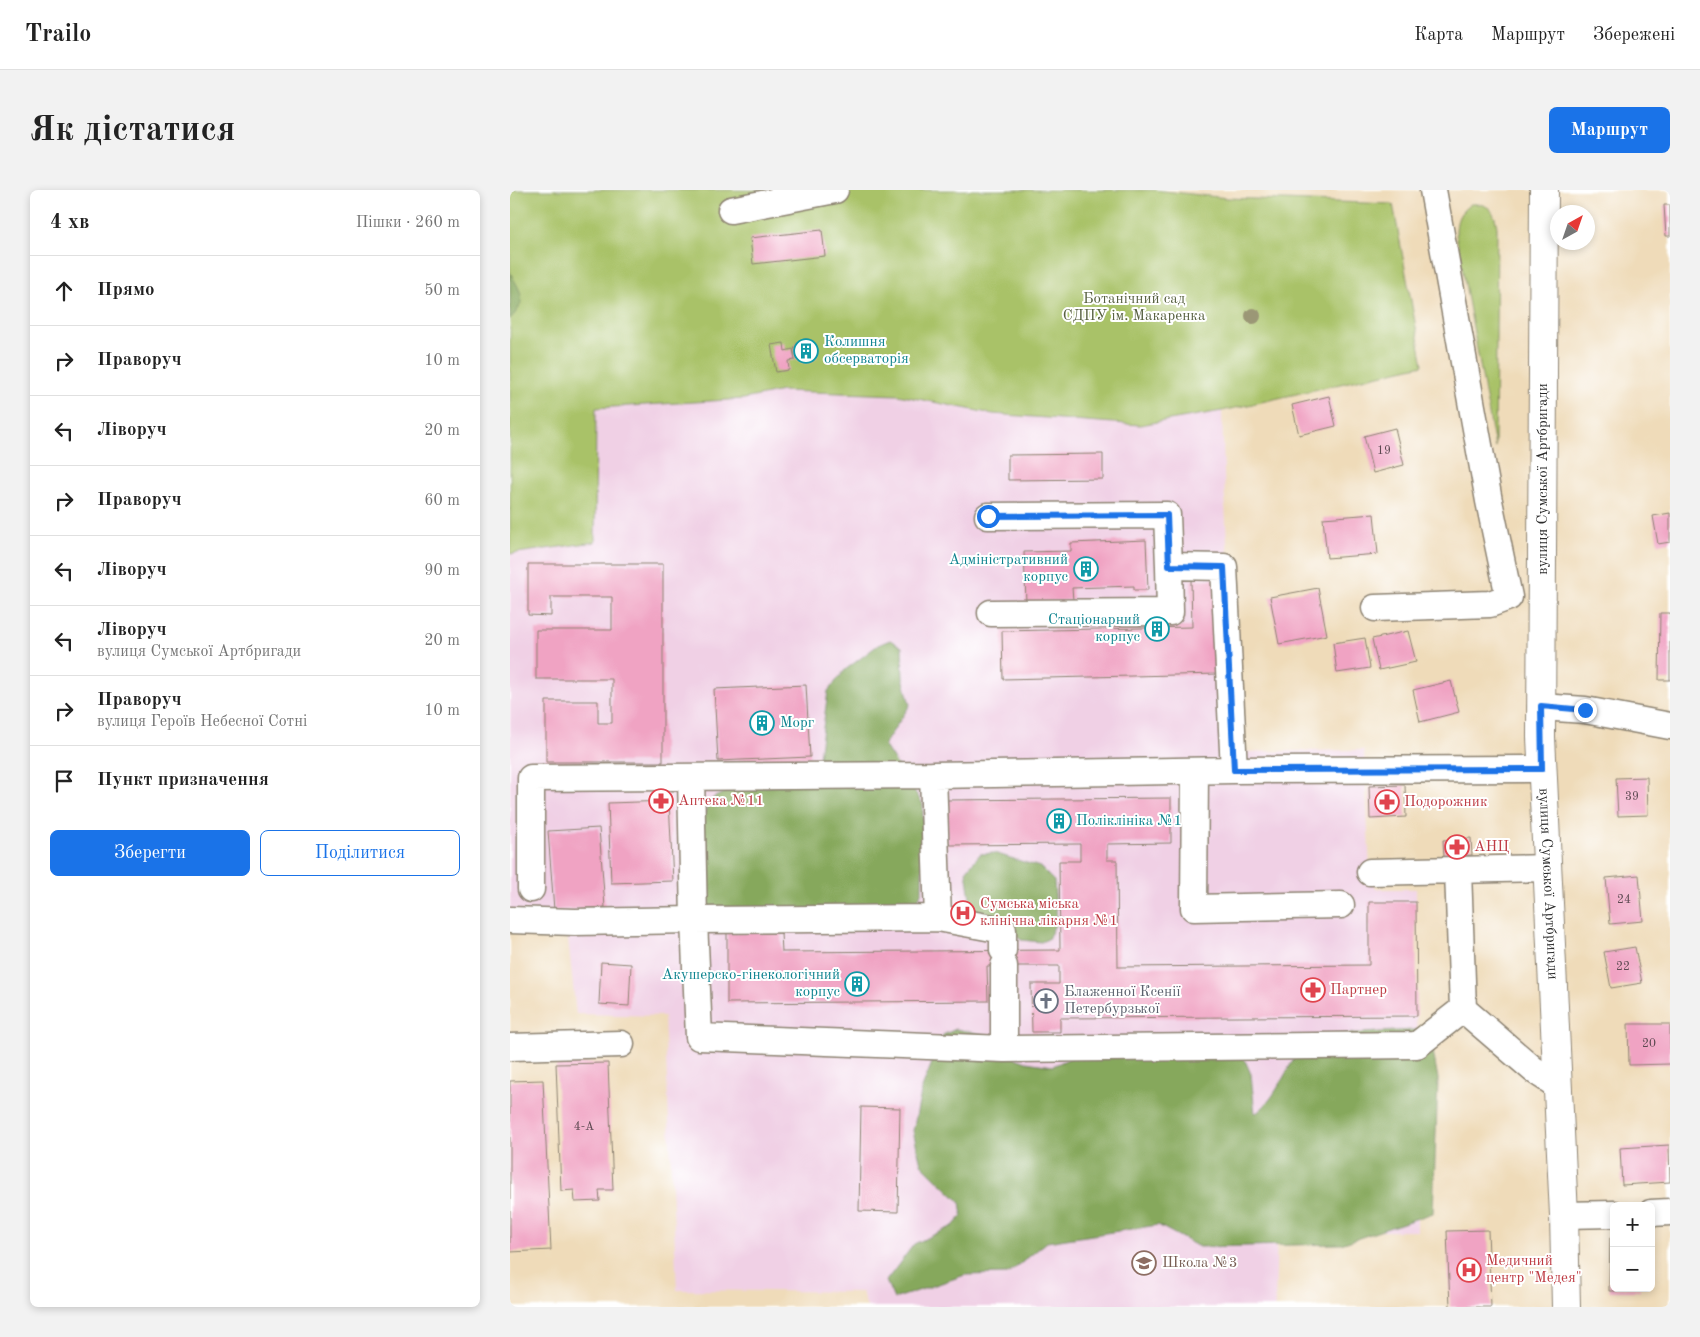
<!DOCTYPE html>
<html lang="uk">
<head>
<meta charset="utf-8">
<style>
  body { margin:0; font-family:"Old Standard TT",serif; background:#f2f2f2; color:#222 }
  .controls { position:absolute; right:15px; bottom:15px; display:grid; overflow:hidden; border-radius:8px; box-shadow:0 2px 8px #0003 }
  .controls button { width:45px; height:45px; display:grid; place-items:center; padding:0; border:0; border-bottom:1px solid #e0e0e0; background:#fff; color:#222; font:25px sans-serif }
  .compass { position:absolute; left:1040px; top:15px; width:45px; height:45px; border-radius:50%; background:#fff; box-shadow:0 2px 8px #0003; rotate:40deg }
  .stop { position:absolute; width:15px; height:15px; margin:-11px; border:4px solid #1a73e8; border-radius:50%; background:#fff }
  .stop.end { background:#1a73e8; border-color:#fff; box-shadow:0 1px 5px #0008 }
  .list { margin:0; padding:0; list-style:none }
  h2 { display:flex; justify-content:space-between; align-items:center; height:65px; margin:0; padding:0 20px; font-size:21px }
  h2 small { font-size:16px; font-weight:400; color:#767676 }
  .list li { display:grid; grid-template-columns:32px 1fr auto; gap:15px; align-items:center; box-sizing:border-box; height:70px; padding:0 20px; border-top:1px solid #e0e0e0 }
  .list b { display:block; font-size:19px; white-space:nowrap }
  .list p { margin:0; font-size:16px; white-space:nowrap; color:#767676 }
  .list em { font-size:16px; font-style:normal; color:#767676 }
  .actions { display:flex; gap:10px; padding:15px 20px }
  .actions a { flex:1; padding:11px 0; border:1px solid #1a73e8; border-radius:8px; text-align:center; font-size:18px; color:#1a73e8 }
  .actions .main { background:#1a73e8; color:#fff }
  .icon { flex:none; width:28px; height:28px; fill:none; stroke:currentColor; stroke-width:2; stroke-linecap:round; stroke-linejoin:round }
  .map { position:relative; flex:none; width:1160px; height:1117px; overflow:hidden; border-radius:8px }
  header { display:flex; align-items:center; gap:30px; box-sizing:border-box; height:70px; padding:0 25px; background:#fff; border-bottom:1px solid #e0e0e0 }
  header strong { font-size:24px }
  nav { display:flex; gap:28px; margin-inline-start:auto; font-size:18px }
  .intro { display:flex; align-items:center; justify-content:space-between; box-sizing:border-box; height:120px; padding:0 30px }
  h1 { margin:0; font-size:35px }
  .button { padding:12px 22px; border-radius:8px; background:#1a73e8; color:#fff; font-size:18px; font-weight:700 }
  main { display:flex; gap:30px; padding:0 30px }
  aside { flex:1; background:#fff; border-radius:8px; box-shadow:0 2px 8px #0003 }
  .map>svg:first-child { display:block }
  .built { fill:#f0d0e5 }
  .green { fill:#a9c268; stroke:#6a764a }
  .forest { fill:#86a85c; stroke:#586a44 }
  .building { fill:#f0a3c3 }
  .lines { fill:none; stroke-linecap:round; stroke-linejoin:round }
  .minor-casing { stroke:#8d8372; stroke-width:29 }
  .major-casing { stroke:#8d8372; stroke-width:30 }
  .minor { stroke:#fff; stroke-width:26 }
  .major { stroke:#fff; stroke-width:28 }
  .tree { fill:#9b9776 }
  .route { stroke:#1a73e8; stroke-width:6 }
  .labels { text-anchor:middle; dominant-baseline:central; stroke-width:4; stroke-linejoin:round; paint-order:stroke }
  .number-label { font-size:12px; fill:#5c4951 }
  .park-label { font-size:15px; fill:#576040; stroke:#fff }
  .culture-label { font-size:15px; fill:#0d838f; stroke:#fff; text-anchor:start }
  .street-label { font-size:15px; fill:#2b2b2b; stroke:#fff }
  .health-label { font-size:15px; fill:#be3a42; stroke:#fff; text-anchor:start }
  .worship-label { font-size:15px; fill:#5b616d; stroke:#fff; text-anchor:start }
  .education-label { font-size:15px; fill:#785e54; stroke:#fff; text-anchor:start }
</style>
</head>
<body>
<header>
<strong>Trailo</strong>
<nav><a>Карта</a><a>Маршрут</a><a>Збережені</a></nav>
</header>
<div class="intro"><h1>Як дістатися</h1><a class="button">Маршрут</a></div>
<main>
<aside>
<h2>4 хв<small>Пішки · 260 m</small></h2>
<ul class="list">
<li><svg class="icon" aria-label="ahead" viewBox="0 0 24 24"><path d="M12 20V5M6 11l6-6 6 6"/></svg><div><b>Прямо</b></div><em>50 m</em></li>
<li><svg class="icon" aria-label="right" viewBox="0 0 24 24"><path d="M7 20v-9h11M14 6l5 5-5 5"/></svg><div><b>Праворуч</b></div><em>10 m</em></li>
<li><svg class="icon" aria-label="left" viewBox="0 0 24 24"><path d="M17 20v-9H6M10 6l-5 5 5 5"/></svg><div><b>Ліворуч</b></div><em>20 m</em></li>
<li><svg class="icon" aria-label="right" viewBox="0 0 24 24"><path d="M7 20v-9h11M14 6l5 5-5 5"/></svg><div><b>Праворуч</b></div><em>60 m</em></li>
<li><svg class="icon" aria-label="left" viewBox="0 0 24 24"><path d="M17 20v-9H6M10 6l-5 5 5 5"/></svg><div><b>Ліворуч</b></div><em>90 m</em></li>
<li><svg class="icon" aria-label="left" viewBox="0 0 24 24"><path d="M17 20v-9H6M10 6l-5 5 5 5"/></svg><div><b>Ліворуч</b><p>вулиця Сумської Артбригади</p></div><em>20 m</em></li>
<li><svg class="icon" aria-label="right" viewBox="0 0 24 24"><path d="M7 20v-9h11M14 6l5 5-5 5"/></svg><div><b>Праворуч</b><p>вулиця Героїв Небесної Сотні</p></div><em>10 m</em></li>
<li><svg class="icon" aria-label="arrive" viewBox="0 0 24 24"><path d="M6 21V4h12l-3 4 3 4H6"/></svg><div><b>Пункт призначення</b></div></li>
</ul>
<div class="actions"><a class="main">Зберегти</a><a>Поділитися</a></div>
</aside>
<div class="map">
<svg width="1160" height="1117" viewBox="0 0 1160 1117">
  <rect width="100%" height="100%" fill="#fff"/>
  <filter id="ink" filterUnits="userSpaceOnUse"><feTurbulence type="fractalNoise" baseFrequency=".02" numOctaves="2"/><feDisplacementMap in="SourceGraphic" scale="10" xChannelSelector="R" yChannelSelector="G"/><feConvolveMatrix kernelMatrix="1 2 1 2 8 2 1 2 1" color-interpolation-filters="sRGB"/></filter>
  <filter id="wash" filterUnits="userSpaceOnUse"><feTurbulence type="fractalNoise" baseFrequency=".0096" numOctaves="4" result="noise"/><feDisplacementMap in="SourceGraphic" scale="20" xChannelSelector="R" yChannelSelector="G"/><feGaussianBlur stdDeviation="1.12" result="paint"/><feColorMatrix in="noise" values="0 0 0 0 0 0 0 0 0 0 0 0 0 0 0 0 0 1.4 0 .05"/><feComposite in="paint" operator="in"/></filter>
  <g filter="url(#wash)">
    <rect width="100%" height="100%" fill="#efdbb9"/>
    <path class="built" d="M272,201L388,205L483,224L630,235L712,221L715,314L728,562L854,560L860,682L866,699H906L907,1041L767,1042L765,1117H357L352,1102L167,1100L154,826L66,824L57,739L0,735V364L85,352V218L234,209Z"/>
    <path class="green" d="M0,0H645L717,8L883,14L913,175L712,221L630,235L483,224L388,205L272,201L234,209L86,218L85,352L0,364Z
      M961,14C979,13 985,21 987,38L985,257L946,44C946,30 949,22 961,14Z"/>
    <path class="forest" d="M0,82C11,104 19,109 0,129Z
      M380,450L392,457L393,487L400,515L374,555L413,614L412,701L406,715L262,726L195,718L185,638L203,608L215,602L297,591L309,567L318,501L335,480L368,455Z
      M484,663L530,677L544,691L547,731L538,749L531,752L511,750L484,727L462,722L456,681L470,664Z
      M446,839L487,847L503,867L516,872L543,876L587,855L730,859L741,884L745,924C773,904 777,865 805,846L919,839L928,889L923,1023L831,1054L689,1057L648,1035L537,1052L498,1084L455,1085L384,1109L376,1091L404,1054L443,1036L452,1026L450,1012L411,974L403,941L412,898L433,845Z"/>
    <g id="blocks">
      <path class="building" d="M1154,15H1160V46H1156Z
        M312,40L315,66L243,74L240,48Z
        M284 161a12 12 0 1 1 24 0a12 12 0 1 1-24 0Z
        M274,153L275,161L283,159L285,170L278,171L279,180L266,182L261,155Z
        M819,206L826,236L789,245L782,215Z
        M885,238L894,275L863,283L854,246Z
        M593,264V289L498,290V265Z
        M1160,323V352L1148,354L1143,326Z
        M864,324L868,364L817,368L813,328Z
        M636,350L638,400H624V396L562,398L563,410L516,412L514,362L561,361V353Z
        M18,374H153V572H36V511H88V533H102V489H26V440H102V407H41V426L18,425Z
        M705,389L708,484L493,489L492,441L682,437L681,390Z
        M808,398L817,445L769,454L760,407Z
        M1150,423H1160V490H1149Z
        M898,441L906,472L869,480L862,449Z
        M855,448L860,478L827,483L823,453Z
        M941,491L949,522L910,532L903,500Z
        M296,495L300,567L208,571L204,499Z
        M1137,587L1138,625L1108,626L1106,588Z
        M895,595L896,627L860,629L859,596Z
        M661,608V653L597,654V670H607L608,777L859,775V712H906L907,826L550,828V842H522L521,794H549V776H477L478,811L217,813V743H271L272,762L550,760L549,671H570V654L438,655L437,610Z
        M159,611L163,691L101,693L98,613Z
        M89,638L95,717L44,720L38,641Z
        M961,648L962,665L934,667L933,650Z
        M1129,685L1133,731L1100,734L1096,688Z
        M1125,757L1132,793L1101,798L1094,762Z
        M91,772L121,774L119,816L89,814Z
        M1118,834H1160V874L1119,875Z
        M98,873L103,1000H89L90,1011L65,1012L64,1000L51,1001L46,874Z
        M33,890L41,1060L0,1062V891Z
        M351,917L390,918L388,1022L349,1021Z
        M1159,955L1160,992L1112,995L1110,958Z
        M978,1040L981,1117H940L937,1041Z
        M1100,1048H1104V1098H1130V1101H1099Z"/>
    </g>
  </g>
  <g filter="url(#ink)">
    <use href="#blocks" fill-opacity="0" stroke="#8d8372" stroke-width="1"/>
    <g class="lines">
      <g class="minor-casing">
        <path id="minor" d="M221,20L325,0
          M478,326L657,325L659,376
          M865,418L980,414L999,407L979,311L923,0
          M481,423L660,422L659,376L714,377L724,580L1032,579
          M1031,517L1075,520L1160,536
          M724,580L423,585L428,728L184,730L189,847L494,859L907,855L953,819
          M685,581L684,718L831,715
          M948,681L953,819L1024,880L1047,895
          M860,682L1037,678
          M21,699V588L423,585
          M428,728L493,740V760
          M0,730L65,732L184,730L181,587
          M494,776V859
          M0,857L111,854
          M1141,1023L1160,1022
          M1054,1025L1104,1024"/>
      </g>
      <g class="major-casing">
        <g id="major">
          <path id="s1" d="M1034,0L1031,547L1054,1025L1056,1117"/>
        </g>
      </g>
      <use href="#minor" class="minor"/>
      <use href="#major" class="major"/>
    </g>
    <circle class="tree" cx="743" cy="126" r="8"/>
  </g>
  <g class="lines" filter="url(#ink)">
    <path class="route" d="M478,326L657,325L659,376L714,377L724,580L1032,579L1031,516L1075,520"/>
  </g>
  <defs>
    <g id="building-ring" transform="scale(1.25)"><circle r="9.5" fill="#fff" stroke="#0f9aa8" stroke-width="1.5"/><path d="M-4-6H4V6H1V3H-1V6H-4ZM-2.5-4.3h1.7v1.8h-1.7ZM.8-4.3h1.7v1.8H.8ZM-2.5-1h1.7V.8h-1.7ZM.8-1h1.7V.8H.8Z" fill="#0f9aa8"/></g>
    <g id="pharmacy-ring" transform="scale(1.25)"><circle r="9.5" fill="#fff" stroke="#e0444e" stroke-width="1.5"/><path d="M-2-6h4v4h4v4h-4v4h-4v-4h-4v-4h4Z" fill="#e0444e"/></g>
    <g id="hospital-ring" transform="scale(1.25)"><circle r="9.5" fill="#fff" stroke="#e0444e" stroke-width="1.5"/><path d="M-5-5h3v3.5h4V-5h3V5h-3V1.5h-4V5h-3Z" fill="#e0444e"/></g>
    <g id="church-ring" transform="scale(1.25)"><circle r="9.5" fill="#fff" stroke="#6b7280" stroke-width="1.5"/><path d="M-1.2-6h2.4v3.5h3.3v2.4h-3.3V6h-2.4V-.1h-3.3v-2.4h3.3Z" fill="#6b7280"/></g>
    <g id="school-ring" transform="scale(1.25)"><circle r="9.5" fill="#fff" stroke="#8d6e63" stroke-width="1.5"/><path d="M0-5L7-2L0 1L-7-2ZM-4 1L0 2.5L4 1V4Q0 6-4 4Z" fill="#8d6e63"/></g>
  </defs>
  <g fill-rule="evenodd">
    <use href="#building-ring" x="296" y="161"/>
    <use href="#building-ring" x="576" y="379"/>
    <use href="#building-ring" x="647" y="439"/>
    <use href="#building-ring" x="252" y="533"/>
    <use href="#pharmacy-ring" x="151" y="611"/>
    <use href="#pharmacy-ring" x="877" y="612"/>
    <use href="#building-ring" x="549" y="631"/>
    <use href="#pharmacy-ring" x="947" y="657"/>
    <use href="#hospital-ring" x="453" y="723"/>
    <use href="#building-ring" x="347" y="794"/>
    <use href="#pharmacy-ring" x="803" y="800"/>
    <use href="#church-ring" x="536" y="811"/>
    <use href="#school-ring" x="634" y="1073"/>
    <use href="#hospital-ring" x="959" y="1080"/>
  </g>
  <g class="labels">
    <g class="number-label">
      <text x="874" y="261">19</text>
      <text x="1122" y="607">39</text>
      <text x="1114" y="710">24</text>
      <text x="1113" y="777">22</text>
      <text x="1139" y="854">20</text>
      <text x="74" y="937">4-А</text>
    </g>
    <g class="park-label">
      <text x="624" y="109">Ботанічний сад<tspan x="624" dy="17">СДПУ ім. Макаренка</tspan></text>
    </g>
    <g class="culture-label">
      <text x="314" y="152">Колишня<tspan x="314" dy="17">обсерваторія</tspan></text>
      <text x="558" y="370" text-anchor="end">Адміністративний<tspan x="558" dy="17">корпус</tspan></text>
      <text x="630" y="430" text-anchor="end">Стаціонарний<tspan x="630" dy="17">корпус</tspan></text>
      <text x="270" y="533">Морг</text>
      <text x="566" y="631">Поліклініка №1</text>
      <text x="330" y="785" text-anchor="end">Акушерско-гінекологічний<tspan x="330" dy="17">корпус</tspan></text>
    </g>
    <g class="street-label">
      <text transform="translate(1033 289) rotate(-90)">вулиця Сумської Артбригади</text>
      <text stroke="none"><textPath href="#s1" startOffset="694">вулиця Сумської Артбригади</textPath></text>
    </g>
    <g class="health-label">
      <text x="168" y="611">Аптека №11</text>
      <text x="894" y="612">Подорожник</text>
      <text x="964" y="657">АНЦ</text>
      <text x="470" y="714">Сумська міська<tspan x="470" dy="17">клінічна лікарня №1</tspan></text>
      <text x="820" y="800">Партнер</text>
      <text x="976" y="1071">Медичний<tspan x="976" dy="17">центр "Медея"</tspan></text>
    </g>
    <g class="worship-label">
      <text x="554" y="802">Блаженної Ксенії<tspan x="554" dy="17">Петербурзької</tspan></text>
    </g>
    <g class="education-label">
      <text x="652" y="1073">Школа №3</text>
    </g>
  </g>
</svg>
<div class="controls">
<button>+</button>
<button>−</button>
</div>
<svg class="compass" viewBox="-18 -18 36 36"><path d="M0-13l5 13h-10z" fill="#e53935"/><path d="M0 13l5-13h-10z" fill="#767676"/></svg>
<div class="stop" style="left:478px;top:326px"></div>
<div class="stop end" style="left:1075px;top:520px"></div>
</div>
</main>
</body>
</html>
